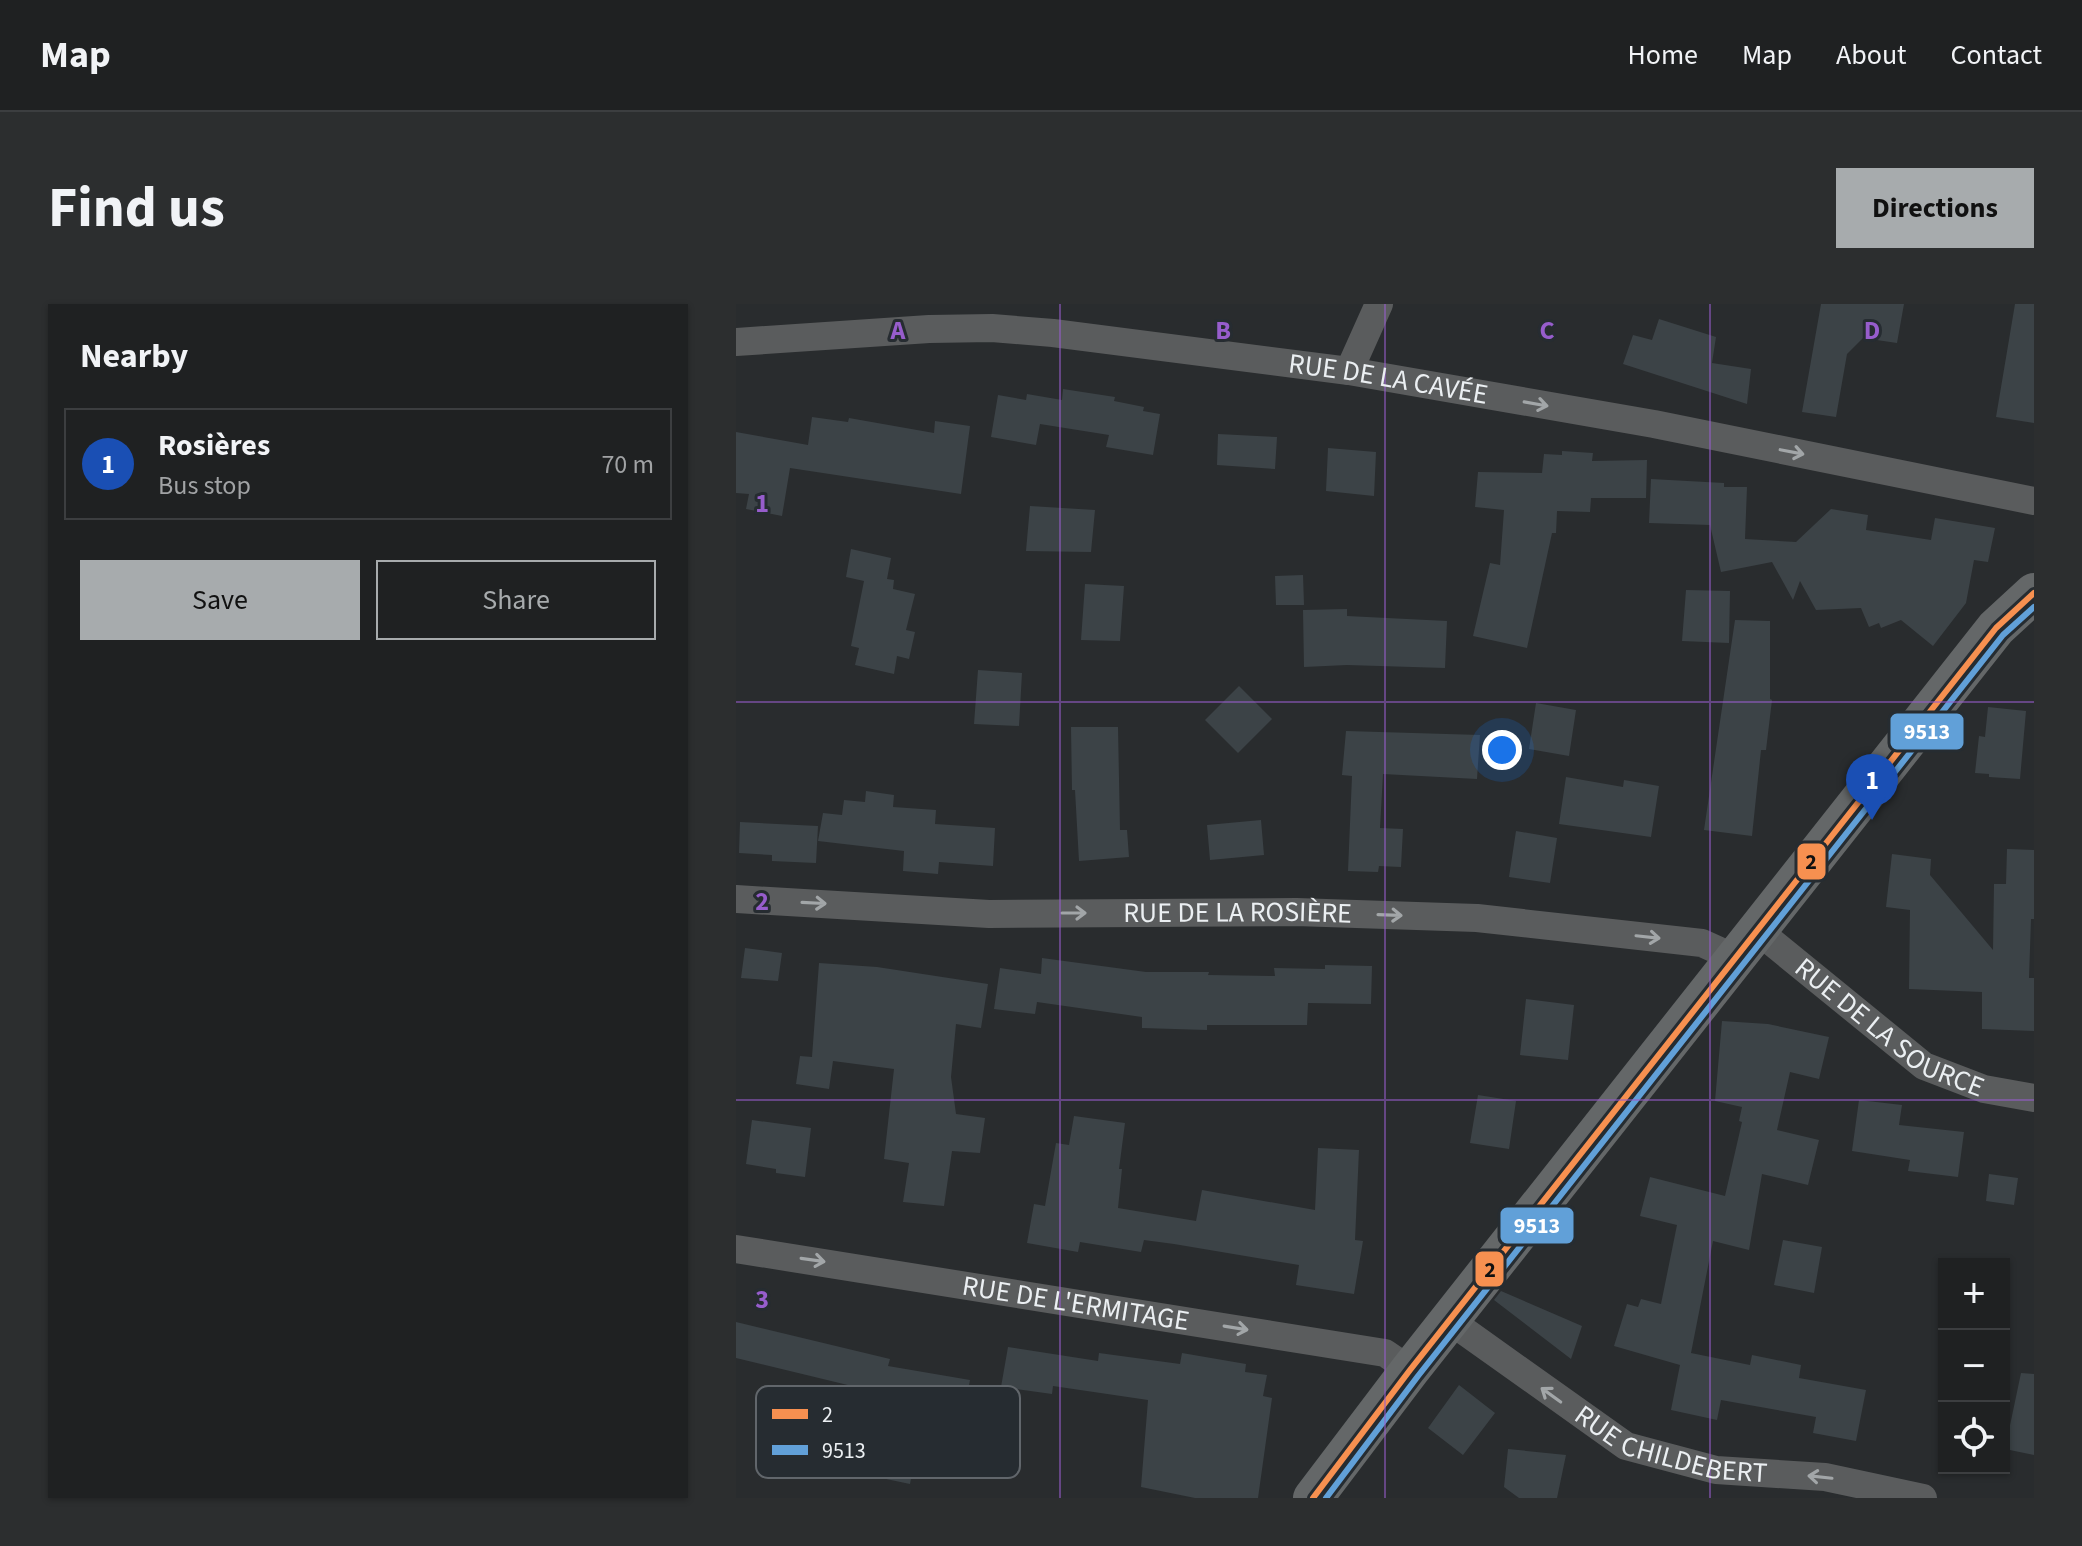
<!DOCTYPE html>
<html lang="en">
<head>
<meta charset="utf-8">
<style>
  body { margin:0; font-family:"Source Sans 3",sans-serif; background:#2c2e2f; color:#f1f3f6 }
  .controls { position:absolute; right:24px; bottom:24px; display:grid; overflow:hidden; border-radius:0px; box-shadow:0 2px 6px #0004 }
  .controls button { width:72px; height:72px; display:grid; place-items:center; padding:0; border:0; border-bottom:2px solid #3c3e40; background:#1f2122; color:#f1f3f6; font:40px sans-serif }
  .you { position:absolute; left:766px; top:446px; width:28px; height:28px; margin:-20px; border:6px solid #fff; border-radius:50%; background:#1a73e8; box-shadow:0 0 0 12px #1a73e833 }
  .badge { display:grid; place-items:center; width:52px; height:52px; border-radius:50%; background:#a7abad; color:#fff; font-size:26px; font-weight:700 }
  .pin { position:absolute; translate:-50% -66px; filter:drop-shadow(0 2px 4px #0008) }
  .pin::after { content:''; position:absolute; top:42px; width:28px; height:24px; background:inherit; clip-path:polygon(0 0,100% 0,50% 100%) }
  .list { margin:0; padding:0; list-style:none }
  h2 { display:flex; justify-content:space-between; align-items:center; height:104px; margin:0; padding:0 32px; font-size:34px }
  h2 small { font-size:26px; font-weight:400; color:#a1a3a5 }
  .list li { display:grid; grid-template-columns:52px 1fr auto; gap:24px; align-items:center; box-sizing:border-box; height:112px; margin:0 16px 16px; padding:0 16px; border:2px solid #3c3e40; border-radius:0px }
  .list b { display:block; font-size:30px; white-space:nowrap }
  .list p { margin:0; font-size:26px; white-space:nowrap; color:#a1a3a5 }
  .list em { font-size:26px; font-style:normal; color:#a1a3a5 }
  .actions { display:flex; gap:16px; padding:24px 32px }
  .actions a { flex:1; padding:18px 0; border:2px solid #a7abad; border-radius:0px; text-align:center; font-size:28px; color:#a7abad }
  .actions .main { background:#a7abad; color:#111 }
  .icon { flex:none; width:44px; height:44px; fill:none; stroke:currentColor; stroke-width:2; stroke-linecap:round; stroke-linejoin:round }
  .map { position:relative; flex:none; width:1298px; height:1194px; overflow:hidden; border-radius:0px }
  header { display:flex; align-items:center; gap:48px; box-sizing:border-box; height:112px; padding:0 40px; background:#1f2122; border-bottom:2px solid #3c3e40 }
  header strong { font-size:38px }
  nav { display:flex; gap:44px; margin-inline-start:auto; font-size:28px }
  .intro { display:flex; align-items:center; justify-content:space-between; box-sizing:border-box; height:192px; padding:0 48px }
  h1 { margin:0; font-size:56px }
  .button { padding:20px 36px; border-radius:0px; background:#a7abad; color:#111; font-size:28px; font-weight:700 }
  main { display:flex; gap:48px; padding:0 48px }
  aside { flex:1; background:#1f2122; border-radius:0px; box-shadow:0 2px 6px #0004 }
  .map>svg:first-child { display:block }
  .building { fill:#3c4347 }
  .lines { fill:none; stroke-linecap:round; stroke-linejoin:round }
  .street { stroke:#5a5c5d; stroke-width:28 }
  .secondary { stroke:#646768; stroke-width:40 }
  .bus-1-casing { stroke:#262c31; stroke-width:12 }
  .bus-2-casing { stroke:#262c31; stroke-width:12 }
  .bus-1 { stroke:#f79050; stroke-width:6 }
  .bus-2 { stroke:#61a0d8; stroke-width:6 }
  .oneway { stroke:#a2a6a8 }
  .grid { fill:none; stroke:#975dcc; stroke-width:2; stroke-opacity:0.55 }
  .labels { text-anchor:middle; dominant-baseline:central; stroke-width:6; stroke-linejoin:round; paint-order:stroke }
  .street-label { font-size:28px; fill:#ebeff2; stroke:#262c31 }
  .key { fill:#262c31; stroke:#61666b; stroke-width:2 }
  .key-label { font-size:22px; fill:#ebeff2 }
  .grid-label { font-size:26px; text-anchor:middle; font-weight:bold; fill:#975dcc; stroke:#262c31; stroke-width:6; stroke-linejoin:round; paint-order:stroke }
  .line-badge { stroke:#262c31; stroke-width:3 }
  .badge-label { font-size:22px; text-anchor:middle; font-weight:bold; fill:#fff }
  .pale-badge-label { font-size:22px; text-anchor:middle; font-weight:bold; fill:#111 }
</style>
</head>
<body>
<header>
<strong>Map</strong>
<nav><a>Home</a><a>Map</a><a>About</a><a>Contact</a></nav>
</header>
<div class="intro"><h1>Find us</h1><a class="button">Directions</a></div>
<main>
<aside>
<h2>Nearby<small></small></h2>
<ul class="list">
<li><span class="badge" style="background:#1a4fb4">1</span><div><b>Rosières</b><p>Bus stop</p></div><em>70 m</em></li>
</ul>
<div class="actions"><a class="main">Save</a><a>Share</a></div>
</aside>
<div class="map">
<svg width="1298" height="1194" viewBox="0 0 1298 1194">
  <rect width="100%" height="100%" fill="#292c2e"/>
  <path class="building" d="M1085,0H1168L1161,39L1127,34L1111,50L1100,113L1066,108Z
    M1279,0H1298V119L1260,113Z
    M923,15L980,33L976,59L1015,65L1011,100L887,60L897,31L916,36Z
    M327,85L379,93L378,97L408,103L407,107L424,110L417,151L370,143L373,131L304,120L300,141L255,133L262,91L290,96L291,90L326,96Z
    M76,113L112,118L113,114L198,129L199,117L234,122L225,190L54,164L46,212L10,205L13,190L0,189V128L72,141Z
    M482,130L541,133L539,165L481,161Z
    M592,144L640,148L638,192L590,187Z
    M826,147L857,149L856,157L911,156L910,194H855L854,208L821,207L820,229H816L791,344L737,332L754,259L764,261L768,206L739,203L742,168L806,169L808,150L826,151Z
    M915,175L988,179V183H1011L1009,235L1060,238L1095,205L1132,211L1130,226L1195,236L1199,214L1259,224L1252,258L1238,256L1230,299L1197,342L1165,316L1145,324L1143,319L1133,323L1125,304L1080,306L1064,277L1057,296L1036,258L985,268L974,221L913,219Z
    M294,202L359,206L355,248L290,247Z
    M115,245L155,254L151,275L158,276L157,285L179,290L170,326L179,328L173,355L161,352L158,370L119,361L123,344L115,342L128,277L110,273Z
    M567,271L568,301H540L539,272Z
    M349,280L388,282L384,337L345,336Z
    M950,286L994,287L993,339L946,337Z
    M611,305V312L711,317L709,364L611,361L568,363L567,306Z
    M999,316L1034,317V395L1036,396L1030,446H1025L1016,532L968,526Z
    M242,366L286,369L283,422L238,420Z
    M503,382L536,415L502,449L469,416Z
    M800,399L840,406L833,452L793,445Z
    M1252,403L1290,407L1284,475L1253,473V470L1239,469L1243,432L1249,433Z
    M335,423H382L384,526H391L393,553L343,557L339,486H336Z
    M610,427L744,431L741,475L647,470L644,524L667,525L665,563L643,562L642,568L612,567L616,472L606,471Z
    M830,473L887,483L888,476L923,482L915,533L823,520Z
    M130,487L158,491L157,503L200,506L199,520L259,524L257,562L203,558L202,570L167,567L168,547L82,537L87,509L106,511L108,496L129,498Z
    M525,516L528,551L474,556L471,521Z
    M4,518L82,522L80,559L36,557V551L3,549Z
    M780,527L821,534L814,579L773,573Z
    M1271,545L1298,546V615H1295L1293,674H1298V727L1246,725V688L1173,685L1174,606L1150,603L1156,550L1195,555L1194,571L1257,646L1258,580H1270Z
    M9,644L46,649L42,677L5,674Z
    M306,654L410,668H473L472,671L539,672L538,664L589,665V661L636,662L635,700L572,699L571,721H471V726L406,724V713L301,698L299,710L258,705L264,664L305,670Z
    M83,659L141,663L252,680L245,724L220,720L215,773L220,810L249,814L244,849L216,847L208,902L167,898L173,859L148,855L158,765L97,757L93,785L60,780L64,752L76,753Z
    M790,695L838,701L832,756L784,751Z
    M986,717L1032,720L1093,733L1083,775L1054,768L1041,826L1083,836L1072,881L1026,870L1013,946L977,937L955,1049L1014,1061L1016,1051L1065,1061L1063,1074L1130,1086L1120,1137L1077,1129L1080,1113L985,1096L981,1116L935,1106L944,1061L878,1042L891,1000L902,1003L905,995L925,1000L941,921L904,912L914,873L989,892L1006,818L1003,817L1006,803L979,797Z
    M742,791L780,797L773,845L734,839Z
    M1123,796L1166,801L1163,821L1228,828L1222,873L1172,867L1174,856L1116,847Z
    M338,812L389,819L383,865H386L382,904L460,917L466,886L579,906L582,844L623,846L619,936L627,937L618,990L560,981L563,961L438,940L408,936L405,948L344,938L342,948L291,939L298,900L309,902L320,839L333,841Z
    M16,816L75,824L69,873L40,869V865L10,860Z
    M1253,870L1282,874L1278,901L1250,897Z
    M1047,936L1086,943L1078,989L1038,981Z
    M765,987L846,1022L835,1055L758,996Z
    M0,1018L154,1055L152,1062L234,1076L220,1149L181,1141L174,1180L131,1171L143,1114L114,1108L120,1083L0,1054Z
    M272,1043L362,1057L363,1049L444,1060L446,1049L510,1060L509,1068L531,1071L527,1092L536,1094L522,1194H459L405,1183L412,1096L317,1082L316,1090L265,1083Z
    M1285,1069L1298,1070V1151L1269,1145Z
    M723,1081L759,1109L727,1151L692,1124Z
    M772,1145L830,1151L821,1194H783L768,1183Z"/>
  <g class="lines">
    <g class="street">
      <path id="s1" d="M0,38L193,25L256,24L317,29L613,67L918,120L1298,197"/>
      <path d="M613,67L643,0"/>
      <path id="s2" d="M0,595L253,610L560,608L741,614L966,639L999,654"/>
      <path id="s3" d="M1021,626L1188,762L1248,785L1298,794"/>
      <path id="s4" d="M0,945L649,1049L674,1066"/>
      <path id="s5" d="M713,1016L890,1142L980,1166L1089,1173L1187,1194"/>
    </g>
    <path class="secondary" d="M577,1194L674,1066L1260,324L1298,289"/>
    <g class="bus-1-casing">
      <path id="bus-1" d="M577,1194L674,1066L1260,324L1298,289"/>
    </g>
    <g class="bus-2-casing">
      <path id="bus-2" d="M590,1194L682,1072L1267,331L1298,303"/>
    </g>
    <use href="#bus-1" class="bus-1"/>
    <use href="#bus-2" class="bus-2"/>
  </g>
  <defs><path id="oneway-shaft" d="M-6 0H5M1.5-3L5.5 0L1.5 3" fill="none" stroke-width="1.6" stroke-linecap="round" stroke-linejoin="round" transform="scale(2)"/></defs>
  <g class="oneway">
    <use href="#oneway-shaft" transform="translate(800 100) rotate(10)"/>
    <use href="#oneway-shaft" transform="translate(1056 148) rotate(11)"/>
    <use href="#oneway-shaft" transform="translate(78 599) rotate(3)"/>
    <use href="#oneway-shaft" transform="translate(338 609)"/>
    <use href="#oneway-shaft" transform="translate(654 611) rotate(2)"/>
    <use href="#oneway-shaft" transform="translate(912 633) rotate(6)"/>
    <use href="#oneway-shaft" transform="translate(77 956) rotate(8)"/>
    <use href="#oneway-shaft" transform="translate(500 1024) rotate(9)"/>
    <use href="#oneway-shaft" transform="translate(815 1091) rotate(-144)"/>
    <use href="#oneway-shaft" transform="translate(1084 1173) rotate(-174)"/>
  </g>
  <path class="grid" d="M324,0V1194M649,0V1194M974,0V1194M0,398H1298M0,796H1298"/>
  <g class="labels">
    <g class="street-label">
      <text stroke="none"><textPath href="#s1" startOffset="656">RUE DE LA CAVÉE</textPath></text>
      <text stroke="none"><textPath href="#s2" startOffset="502">RUE DE LA ROSIÈRE</textPath></text>
      <text stroke="none"><textPath href="#s3" startOffset="166">RUE DE LA SOURCE</textPath></text>
      <text stroke="none"><textPath href="#s4" startOffset="344">RUE DE L'ERMITAGE</textPath></text>
      <text stroke="none"><textPath href="#s5" startOffset="260">RUE CHILDEBERT</textPath></text>
    </g>
  </g>
  <rect x="20" y="1082" width="264" height="92" rx="12" class="key"/>
  <rect x="36" y="1105" width="36" height="10" fill="#f79050"/>
  <rect x="36" y="1141" width="36" height="10" fill="#61a0d8"/>
  <g class="key-label">
    <text x="86" y="1118">2</text>
    <text x="86" y="1154">9513</text>
  </g>
  <g class="grid-label">
    <text x="162" y="35">A</text>
    <text x="487" y="35">B</text>
    <text x="811" y="35">C</text>
    <text x="1136" y="35">D</text>
    <text x="26" y="208">1</text>
    <text x="26" y="606">2</text>
    <text x="26" y="1004">3</text>
  </g>
  <g class="line-badge">
    <rect x="1153" y="408" width="76" height="39" rx="8" fill="#61a0d8"/>
    <rect x="1060" y="538" width="31" height="39" rx="8" fill="#f79050"/>
    <rect x="763" y="902" width="76" height="39" rx="8" fill="#61a0d8"/>
    <rect x="738" y="946" width="31" height="38" rx="8" fill="#f79050"/>
  </g>
  <g class="badge-label">
    <text x="1191" y="435">9513</text>
    <text x="801" y="929">9513</text>
  </g>
  <g class="pale-badge-label">
    <text x="1075" y="565">2</text>
    <text x="754" y="973">2</text>
  </g>
</svg>
<div class="controls">
<button>+</button>
<button>−</button>
<button><svg class="icon" aria-label="locate" viewBox="0 0 24 24"><circle cx="12" cy="12" r="6"/><path d="M12 2v4M12 18v4M2 12h4M18 12h4"/></svg></button>
</div>
<div class="you"></div>
<div class="pin badge" style="left:1136px;top:516px;background:#1a4fb4">1</div>
</div>
</main>
</body>
</html>
